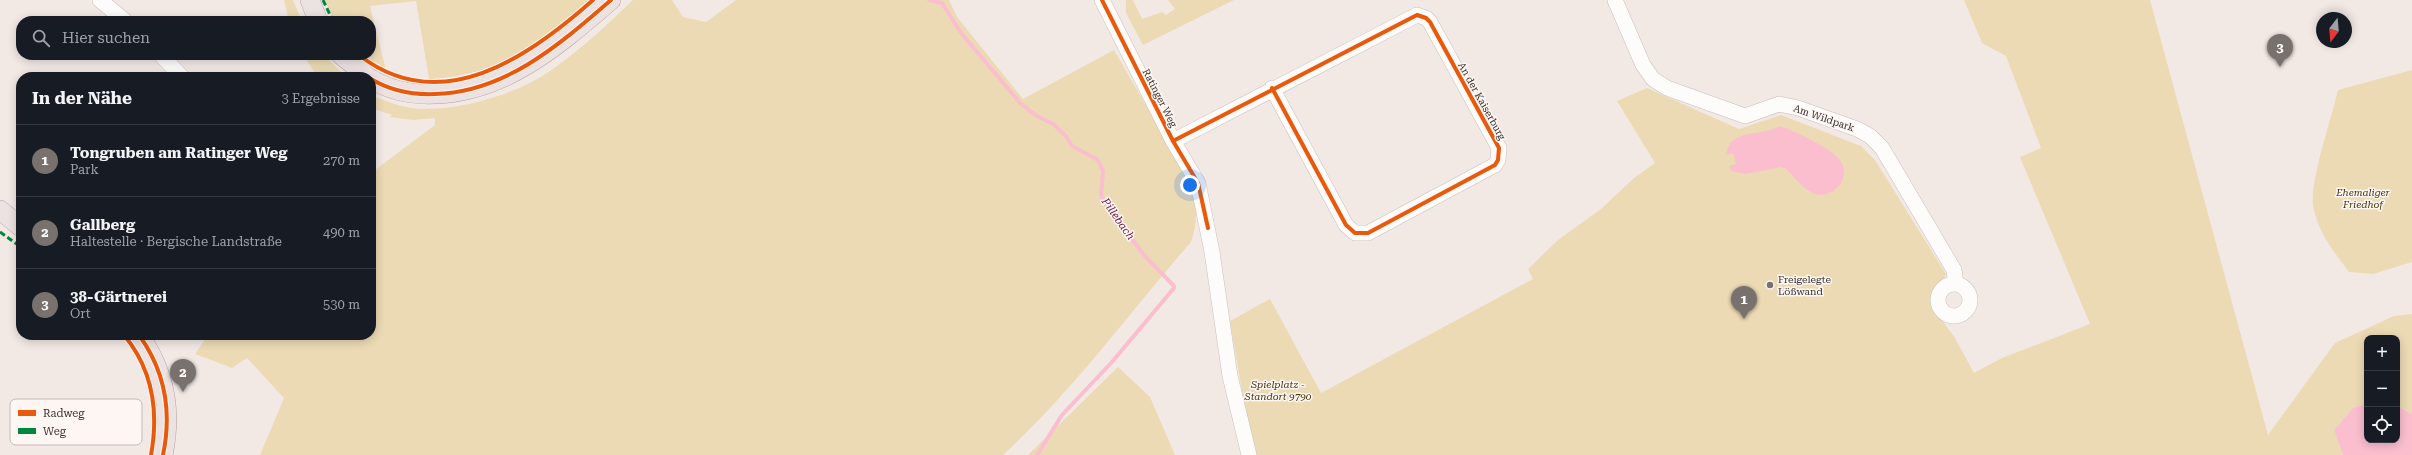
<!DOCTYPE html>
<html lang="de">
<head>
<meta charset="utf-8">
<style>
  body { margin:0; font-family:"Roboto Serif",serif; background:#242831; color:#f1f3f6 }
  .controls { position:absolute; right:12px; bottom:12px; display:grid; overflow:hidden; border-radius:8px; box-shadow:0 2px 10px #0003 }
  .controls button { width:36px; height:36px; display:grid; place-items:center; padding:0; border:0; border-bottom:1px solid #363941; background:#171b24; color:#f1f3f6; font:20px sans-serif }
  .compass { position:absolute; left:2316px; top:12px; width:36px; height:36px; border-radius:50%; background:#171b24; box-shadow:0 2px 10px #0003; rotate:196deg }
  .you { position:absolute; left:1190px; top:185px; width:14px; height:14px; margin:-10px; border:3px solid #fff; border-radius:50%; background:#1a73e8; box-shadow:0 0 0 6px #1a73e833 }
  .badge { display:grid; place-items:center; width:26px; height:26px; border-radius:50%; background:#78716d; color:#fff; font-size:13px; font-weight:700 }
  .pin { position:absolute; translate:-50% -33px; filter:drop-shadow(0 1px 2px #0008) }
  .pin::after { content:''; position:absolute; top:21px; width:14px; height:12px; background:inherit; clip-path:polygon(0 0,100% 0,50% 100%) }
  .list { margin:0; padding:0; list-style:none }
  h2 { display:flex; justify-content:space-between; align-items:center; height:52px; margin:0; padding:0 16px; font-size:17px }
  h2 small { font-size:13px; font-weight:400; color:#9ea1a6 }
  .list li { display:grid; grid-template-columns:26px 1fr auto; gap:12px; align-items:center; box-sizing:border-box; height:72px; padding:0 16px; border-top:1px solid #363941 }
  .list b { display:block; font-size:15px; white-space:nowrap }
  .list p { margin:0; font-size:13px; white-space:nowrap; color:#9ea1a6 }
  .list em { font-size:13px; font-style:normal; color:#9ea1a6 }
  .icon { flex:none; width:22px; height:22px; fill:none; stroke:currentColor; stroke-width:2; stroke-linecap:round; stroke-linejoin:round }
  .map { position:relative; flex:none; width:2412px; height:455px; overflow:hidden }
  .search { position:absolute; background:#171b24; box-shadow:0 2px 10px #0003; left:16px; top:16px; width:360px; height:44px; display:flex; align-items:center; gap:10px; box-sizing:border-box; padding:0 14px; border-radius:16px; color:#9ea1a6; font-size:15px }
  .panel { position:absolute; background:#171b24; box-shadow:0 2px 10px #0003; left:16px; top:72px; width:360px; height:268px; border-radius:16px }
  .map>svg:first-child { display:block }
  .green { fill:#ecdab5 }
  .water { fill:#fabecf }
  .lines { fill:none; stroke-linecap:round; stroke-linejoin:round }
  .stream { stroke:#fabecf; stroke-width:4 }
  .minor-casing { stroke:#c8c0bd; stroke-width:16 }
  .major-casing { stroke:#b7a2a0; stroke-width:20 }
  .minor { stroke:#fdfcfb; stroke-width:15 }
  .major { stroke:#ede2e2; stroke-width:19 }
  .quiet { stroke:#00873e; stroke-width:3; stroke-dasharray:6 3; stroke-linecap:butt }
  .cycleway-casing { stroke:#fdf6f3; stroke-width:6 }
  .cycleway { stroke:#e8590c; stroke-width:4 }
  .poi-dot { fill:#78716d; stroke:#fdf6f3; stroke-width:1.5 }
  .labels { text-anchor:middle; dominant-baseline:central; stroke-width:3; stroke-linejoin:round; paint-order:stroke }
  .street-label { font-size:10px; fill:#37302d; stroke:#fdf6f3 }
  .park-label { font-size:10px; font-style:italic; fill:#433408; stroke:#fdf6f3 }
  .poi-label { font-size:10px; fill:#37302d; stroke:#fdf6f3; text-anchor:start }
  .water-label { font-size:11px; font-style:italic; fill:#70193e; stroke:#fdf6f3 }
  .key { fill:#fdf6f3; stroke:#c2bbb8; stroke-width:1 }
  .key-label { font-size:11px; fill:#37302d }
</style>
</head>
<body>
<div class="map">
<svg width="2412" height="455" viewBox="0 0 2412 455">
  <rect width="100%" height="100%" fill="#f2e9e5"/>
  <path class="green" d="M284,0H293L302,21H289Z
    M325,0H589C542,43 495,77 429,79L416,1L370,6L386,70L362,55H371V21H334Z
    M633,0H672L683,17L706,22L736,0H949L957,17L1023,99L1114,50L1191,183C1197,203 1198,223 1191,242C1129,313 1073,391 1003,455H260L284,398L247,358L232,368L195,354L208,335H371V173L435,125V118L413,120L390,117L392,115L371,108V95C383,100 398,106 411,108C453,113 516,95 550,71C580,50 607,25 633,0Z
    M1126,0H1133L1142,19L1162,12L1166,15L1175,9L1168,0H1234L1143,45L1126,13Z
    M1964,0H2150L2268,435L2335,343L2394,316L2412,314V414L2397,406V338H2367V404L2354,407L2334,430L2343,455H1253L1230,321L1270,299L1321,393L1533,279L1528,269L1558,240L1601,209L1634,178L1655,163L1617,101L1647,88L1739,129L1781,115L1861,146L1875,160L1946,274L1933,303L1936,312L1955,338L1974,373L2002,358L2090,324L2020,157L2041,148L2006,56L1982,43Z
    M303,55H324L346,77H318Z
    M2412,70V262L2373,274L2349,272C2334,252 2317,231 2313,205C2310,180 2332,117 2338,90Z
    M1118,367L1150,397L1175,455H1028Z"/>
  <path class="water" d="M1780,126C1793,130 1832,149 1839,159C1854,177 1832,203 1811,192C1801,187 1794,176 1786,169L1781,167L1746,174L1732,171L1729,166L1736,164L1733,153L1726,155C1730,127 1763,137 1780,126Z
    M2367,404V440H2397V406L2412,414V455H2343L2334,430L2354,407Z"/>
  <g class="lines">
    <path class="stream" d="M929,0L942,3L961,33L1021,104L1037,116L1053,124L1066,136L1072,146L1098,160L1103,171L1101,195L1104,202L1144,255L1174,286V288L1112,362L1062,415L1037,455"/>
    <g class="minor-casing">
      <path id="minor" d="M100,0L125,21
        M1102,0L1173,141L1198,183L1212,252L1230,376L1249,455
        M1615,0L1643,65L1653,79L1667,88L1745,116L1779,104L1798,108L1857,129L1870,136L1882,148L1954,270L1956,284
        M161,55L182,77
        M1173,141L1417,15L1426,18L1430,22L1499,148L1498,160L1495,165L1368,233H1355L1346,225L1272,88
        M1938 300a16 16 0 1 1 32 0a16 16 0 1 1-32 0Z"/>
    </g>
    <g class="major-casing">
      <path id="major" d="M310,0L318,21
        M341,55L368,77
        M371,79C391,91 412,95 435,94C506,92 560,44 611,0
        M0,210L21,227
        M139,335C165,371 172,412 163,455"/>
    </g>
    <use href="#minor" class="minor"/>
    <use href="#major" class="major"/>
    <path class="quiet" d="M323,0L333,21
      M0,232L21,247"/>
    <g class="cycleway-casing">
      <path id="cycleway" d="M1102,0L1173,141L1198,183L1208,228
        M359,55C441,119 529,57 593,0
        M371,79C391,91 412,95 435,94C506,92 560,44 611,0
        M1173,141L1417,15L1426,18L1430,22L1499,148L1498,160L1495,165L1368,233H1355L1346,225L1272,88
        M124,335C153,370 159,411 151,455
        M139,335C165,371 172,412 163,455"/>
    </g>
    <use href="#cycleway" class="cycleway"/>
  </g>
  <circle class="poi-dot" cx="1770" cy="285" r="4"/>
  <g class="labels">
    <g class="street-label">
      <text transform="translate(1160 98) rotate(63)">Ratinger Weg</text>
      <text transform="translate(1482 101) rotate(61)">An der Kaiserburg</text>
      <text transform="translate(1824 118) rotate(19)">Am Wildpark</text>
    </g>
    <g class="park-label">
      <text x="2363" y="192">Ehemaliger<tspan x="2363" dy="12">Friedhof</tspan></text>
      <text x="1278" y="384">Spielplatz -<tspan x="1278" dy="12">Standort 9790</tspan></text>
    </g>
    <g class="poi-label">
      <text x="1778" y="279">Freigelegte<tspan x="1778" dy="12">Lößwand</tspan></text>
    </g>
    <g class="water-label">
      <text transform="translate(1118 219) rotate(55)">Pillebach</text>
    </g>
  </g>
  <rect x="10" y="399" width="132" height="46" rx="6" class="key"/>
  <rect x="18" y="410" width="18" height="6" fill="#e8590c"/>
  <rect x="18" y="428" width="18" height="6" fill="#00873e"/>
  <g class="key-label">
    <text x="43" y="417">Radweg</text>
    <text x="43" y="435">Weg</text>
  </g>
</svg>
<div class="controls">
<button>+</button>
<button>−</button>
<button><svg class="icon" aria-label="locate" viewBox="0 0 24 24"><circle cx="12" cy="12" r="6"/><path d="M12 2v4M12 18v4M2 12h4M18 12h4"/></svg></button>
</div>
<svg class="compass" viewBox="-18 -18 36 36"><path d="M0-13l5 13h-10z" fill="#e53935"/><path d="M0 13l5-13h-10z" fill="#9ea1a6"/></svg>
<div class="you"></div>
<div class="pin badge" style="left:1744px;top:319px">1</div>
<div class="pin badge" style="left:183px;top:392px">2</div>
<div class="pin badge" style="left:2280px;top:67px">3</div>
<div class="search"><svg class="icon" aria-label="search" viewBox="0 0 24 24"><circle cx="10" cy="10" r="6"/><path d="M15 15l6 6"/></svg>Hier suchen</div>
<section class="panel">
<h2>In der Nähe<small>3 Ergebnisse</small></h2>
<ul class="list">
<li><span class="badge">1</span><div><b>Tongruben am Ratinger Weg</b><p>Park</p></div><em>270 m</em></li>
<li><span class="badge">2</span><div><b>Gallberg</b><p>Haltestelle · Bergische Landstraße</p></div><em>490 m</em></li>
<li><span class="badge">3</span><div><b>38-Gärtnerei</b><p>Ort</p></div><em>530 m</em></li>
</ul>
</section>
</div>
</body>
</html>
